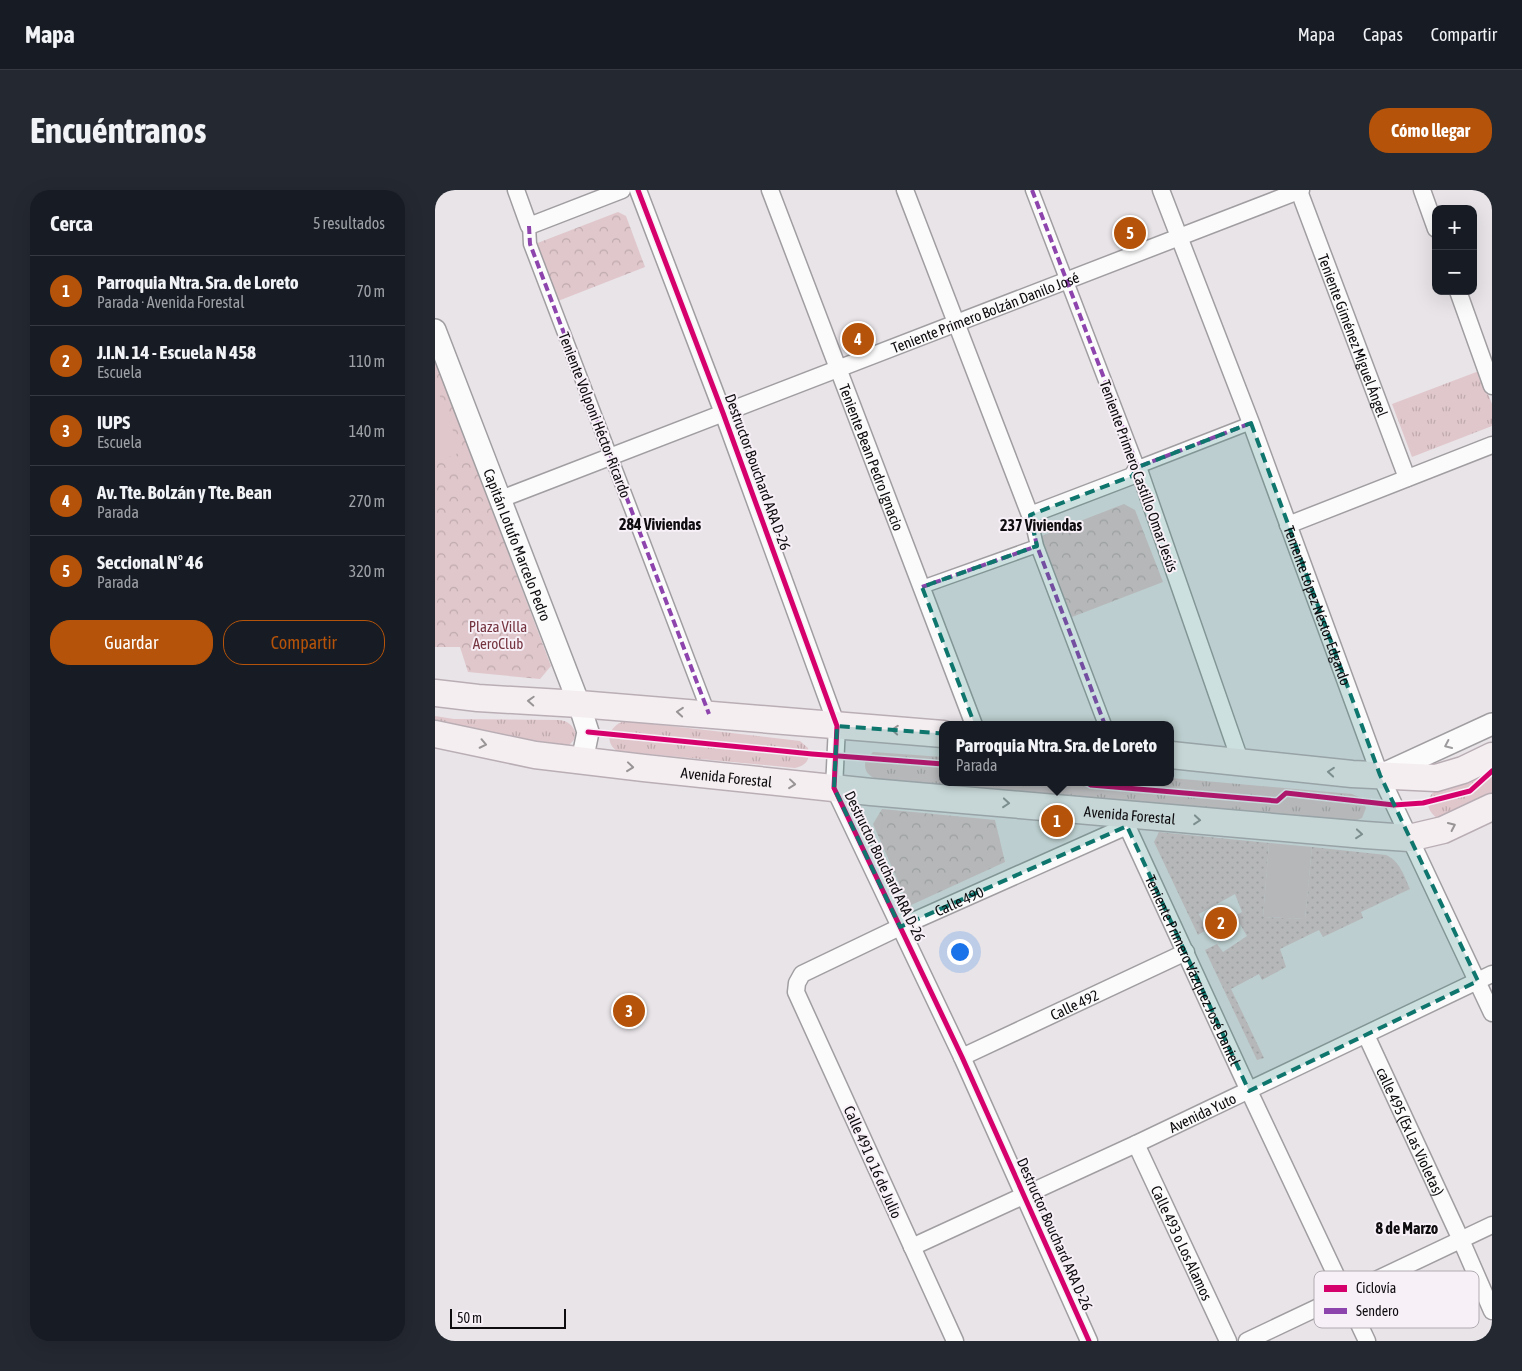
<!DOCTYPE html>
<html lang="es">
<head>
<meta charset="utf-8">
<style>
  body { margin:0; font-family:"Asap Condensed",sans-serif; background:#242831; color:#f1f3f6 }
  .controls { position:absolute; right:15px; top:15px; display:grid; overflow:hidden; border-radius:10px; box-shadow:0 5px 20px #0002 }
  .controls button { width:45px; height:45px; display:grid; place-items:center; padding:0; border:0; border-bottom:1px solid #363941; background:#171b24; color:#f1f3f6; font:25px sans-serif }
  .scale { position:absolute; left:15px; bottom:12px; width:116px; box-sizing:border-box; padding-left:5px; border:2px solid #0e0c0e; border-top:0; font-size:14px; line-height:18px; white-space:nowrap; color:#0e0c0e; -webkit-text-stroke:4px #f7f0f7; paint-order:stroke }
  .you { position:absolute; left:524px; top:761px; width:18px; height:18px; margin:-12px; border:4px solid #fff; border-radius:50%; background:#1a73e8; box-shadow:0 0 0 8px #1a73e833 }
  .badge { display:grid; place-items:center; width:32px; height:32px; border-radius:50%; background:#b45309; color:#fff; font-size:16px; font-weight:700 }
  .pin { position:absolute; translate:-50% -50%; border:2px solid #fff; box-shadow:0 1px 5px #0006 }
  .popup { position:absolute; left:504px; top:531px; width:235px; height:65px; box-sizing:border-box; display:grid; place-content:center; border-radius:10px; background:#171b24; filter:drop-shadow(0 1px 4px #0005); font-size:16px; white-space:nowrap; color:#9ea1a6 }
  .popup b { font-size:19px; color:#f1f3f6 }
  .popup::after { content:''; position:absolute; left:50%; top:100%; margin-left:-10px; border:10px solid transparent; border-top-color:#171b24 }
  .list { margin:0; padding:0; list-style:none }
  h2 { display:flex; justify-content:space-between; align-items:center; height:65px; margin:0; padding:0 20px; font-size:21px }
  h2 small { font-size:16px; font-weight:400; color:#9ea1a6 }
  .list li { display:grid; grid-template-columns:32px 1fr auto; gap:15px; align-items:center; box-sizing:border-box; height:70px; padding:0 20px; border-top:1px solid #363941 }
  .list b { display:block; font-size:19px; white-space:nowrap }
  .list p { margin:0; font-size:16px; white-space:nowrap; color:#9ea1a6 }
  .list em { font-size:16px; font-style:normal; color:#9ea1a6 }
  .actions { display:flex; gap:10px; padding:15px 20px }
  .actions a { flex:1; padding:11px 0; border:1px solid #b45309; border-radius:20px; text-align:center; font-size:18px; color:#b45309 }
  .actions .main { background:#b45309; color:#fff }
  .map { position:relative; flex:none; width:1057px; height:1151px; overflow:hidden; border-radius:20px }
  header { display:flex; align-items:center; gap:30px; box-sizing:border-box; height:70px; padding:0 25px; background:#171b24; border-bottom:1px solid #363941 }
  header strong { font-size:24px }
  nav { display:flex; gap:28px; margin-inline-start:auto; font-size:18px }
  .intro { display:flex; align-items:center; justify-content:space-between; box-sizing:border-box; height:120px; padding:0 30px }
  h1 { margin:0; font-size:35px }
  .button { padding:12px 22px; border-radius:20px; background:#b45309; color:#fff; font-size:18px; font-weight:700 }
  main { display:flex; gap:30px; padding:0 30px }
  aside { flex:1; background:#171b24; border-radius:20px; box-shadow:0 5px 20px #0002 }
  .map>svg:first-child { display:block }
  .grass { fill:url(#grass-tufts) }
  .park { fill:url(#park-crowns) }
  .garden { fill:url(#garden-dots) }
  .pitch { fill:#e0c7cc }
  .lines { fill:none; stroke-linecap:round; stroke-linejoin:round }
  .pedestrian-casing { stroke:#a19ea1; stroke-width:15 }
  .minor-casing { stroke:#a19ea1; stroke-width:19 }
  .tertiary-casing { stroke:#a19ea1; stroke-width:24 }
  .primary-casing { stroke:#baaeb5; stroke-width:29 }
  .pedestrian { stroke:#fcfbfc; stroke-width:12 }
  .minor { stroke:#fcfbfc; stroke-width:16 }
  .tertiary { stroke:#fcfbfc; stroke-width:21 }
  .primary { stroke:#f4eef1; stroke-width:26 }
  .quiet { stroke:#8e44ad; stroke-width:4; stroke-dasharray:8 4; stroke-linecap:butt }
  .cycleway-casing { stroke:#f7f0f7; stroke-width:8 }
  .cycleway { stroke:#d6006c; stroke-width:5 }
  .oneway { stroke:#989496 }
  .oneway2 { stroke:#9d9b9d }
  .marked { fill:#0f766e; fill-opacity:0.2; stroke:#0f766e; stroke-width:4; stroke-dasharray:10 6; stroke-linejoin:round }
  .labels { text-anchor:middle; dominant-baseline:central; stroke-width:4; stroke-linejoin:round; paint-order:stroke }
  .street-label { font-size:15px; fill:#0e0c0e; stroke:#f7f0f7 }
  .park-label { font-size:15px; fill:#753540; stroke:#f7f0f7 }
  .neighbourhood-label { font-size:16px; font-weight:bold; fill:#0e0c0e; stroke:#f7f0f7 }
  .key { fill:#f7f0f7; stroke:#b1acb1; stroke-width:1 }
  .key-label { font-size:14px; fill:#0e0c0e }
</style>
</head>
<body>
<header>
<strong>Mapa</strong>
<nav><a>Mapa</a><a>Capas</a><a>Compartir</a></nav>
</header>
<div class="intro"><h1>Encuéntranos</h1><a class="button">Cómo llegar</a></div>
<main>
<aside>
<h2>Cerca<small>5 resultados</small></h2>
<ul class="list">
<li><span class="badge">1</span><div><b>Parroquia Ntra. Sra. de Loreto</b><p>Parada · Avenida Forestal</p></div><em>70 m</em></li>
<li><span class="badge">2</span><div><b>J.I.N. 14 - Escuela N 458</b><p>Escuela</p></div><em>110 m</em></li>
<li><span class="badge">3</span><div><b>IUPS</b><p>Escuela</p></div><em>140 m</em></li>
<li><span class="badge">4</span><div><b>Av. Tte. Bolzán y Tte. Bean</b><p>Parada</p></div><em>270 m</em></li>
<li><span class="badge">5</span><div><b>Seccional N° 46</b><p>Parada</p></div><em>320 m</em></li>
</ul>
<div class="actions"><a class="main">Guardar</a><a>Compartir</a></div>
</aside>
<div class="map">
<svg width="1057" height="1151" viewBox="0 0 1057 1151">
  <defs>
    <pattern id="grass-tufts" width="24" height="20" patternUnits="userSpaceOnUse" patternTransform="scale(1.25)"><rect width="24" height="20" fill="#e0c7cc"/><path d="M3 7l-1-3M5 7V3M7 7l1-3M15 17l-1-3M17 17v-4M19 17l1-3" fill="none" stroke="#bfaaae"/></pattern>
    <pattern id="park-crowns" width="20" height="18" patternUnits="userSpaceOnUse" patternTransform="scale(1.25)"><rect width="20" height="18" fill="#e0c7cc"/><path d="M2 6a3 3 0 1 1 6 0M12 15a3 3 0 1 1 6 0" fill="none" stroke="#bfaaae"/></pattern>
    <pattern id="garden-dots" width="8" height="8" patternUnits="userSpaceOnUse" patternTransform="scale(1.25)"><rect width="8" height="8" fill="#e0c7cc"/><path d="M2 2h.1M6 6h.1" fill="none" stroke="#bfaaae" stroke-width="1.8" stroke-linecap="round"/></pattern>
  </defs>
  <rect width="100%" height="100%" fill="#e8e4e8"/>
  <path class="grass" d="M1044,181L1057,214V236L977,267L957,214Z
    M0,526L19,529L124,530C133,531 138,535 141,544L139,550L130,559L0,533Z
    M187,532H201L365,551L373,558C376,569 371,576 360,578L182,561C169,552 174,537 187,532Z
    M438,562L508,567V592H736V588L917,604L926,608L931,618L927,628L917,632L442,589C432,586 428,579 431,569Z
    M1057,575V608L1002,628C995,623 989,613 996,605C1004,595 1044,581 1057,575Z"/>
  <path class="park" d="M183,22L191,26L210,77L123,111L100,54Z
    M0,170L116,476L105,489L33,482L25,457H0Z
    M689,314L700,320L728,392L637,427L604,347Z
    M447,619L560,630L570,672L474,716L438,634Z"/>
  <path class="garden" d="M724,642L834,653L828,727L870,729L877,657L951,665C965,671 969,686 975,699L926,722L928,728L888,747L884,740L845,759L851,777L827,790L824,784L796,799L829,868L822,870L770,760L782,754L788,762L812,746L800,726L807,722L800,704L764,724L771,740L763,745L719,652Z"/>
  <path class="pitch" d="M1,196L26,262L0,272V197Z
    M834,653L877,657L870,729L828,727Z"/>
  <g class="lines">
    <g class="pedestrian-casing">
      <path id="pedestrian" d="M597,0L703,277L816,233
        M94,36L95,54L274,524
        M595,325L602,356L670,535
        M487,397L602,356"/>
    </g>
    <g class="minor-casing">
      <g id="minor">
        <path d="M81,0L94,36L187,0"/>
        <path d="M203,0L288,223L402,536L399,598L527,867L654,1151"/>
        <path id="s1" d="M335,0L539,535"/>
        <path d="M470,0L595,325L697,286L703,277"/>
        <path id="s2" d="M726,0L816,233L945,585L1057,823"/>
        <path d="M987,0L1001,39"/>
        <path id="s3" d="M864,1L972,288"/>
        <path d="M1023,101L1057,196"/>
        <path d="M703,277L806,573"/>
        <path id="s4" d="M66,309L866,0"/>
        <path d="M853,335L1057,255"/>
        <path id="s5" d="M695,627L692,636L814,901L932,1151"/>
        <path id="s6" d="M931,845L1026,1050L1057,1121"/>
        <path id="s7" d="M527,867L751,762"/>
        <path id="s8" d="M701,954L793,1151"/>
        <path id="s9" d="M477,1057L701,954L1057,784"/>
        <path id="s10" d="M520,1151L361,802L362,793L367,784L465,737L692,636"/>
        <path d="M812,1151L1057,1035"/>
      </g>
    </g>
    <g class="tertiary-casing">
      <g id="tertiary">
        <path id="s11" d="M0,140L144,514L153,542L147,571"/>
        <path d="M946,585L1057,534"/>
      </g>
    </g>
    <g class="primary-casing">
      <g id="primary">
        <path d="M0,503L43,508L144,514L508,544"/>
        <path id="s12" d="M0,544L100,565L209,578L436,602L930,645L974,648L1008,640L1057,617"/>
        <path d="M736,565L917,584L1001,588L1028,580L1057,566"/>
      </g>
    </g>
    <use href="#pedestrian" class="pedestrian"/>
    <use href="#minor" class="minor"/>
    <use href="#tertiary" class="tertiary"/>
    <use href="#primary" class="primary"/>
    <path class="quiet" d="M597,0L703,277L816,233
      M94,36L95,54L274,524
      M595,325L602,356L670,535
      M487,397L602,356"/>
    <g class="cycleway-casing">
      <path id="cycleway" d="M203,0L288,223L402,536L399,598L527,867L654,1151
        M153,542L377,564L508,574
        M651,592L656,595L842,611L851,603L959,615L988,613L1035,601L1057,581"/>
    </g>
    <use href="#cycleway" class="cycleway"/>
  </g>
  <defs><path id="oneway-chevron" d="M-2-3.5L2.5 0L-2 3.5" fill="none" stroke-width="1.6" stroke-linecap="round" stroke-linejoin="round" transform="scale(1.25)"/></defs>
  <g class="oneway">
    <use href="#oneway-chevron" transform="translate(96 511) rotate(-177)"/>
    <use href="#oneway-chevron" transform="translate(245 522) rotate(-175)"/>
    <use href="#oneway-chevron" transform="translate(460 540) rotate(-176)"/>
    <use href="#oneway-chevron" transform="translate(48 554) rotate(12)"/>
    <use href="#oneway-chevron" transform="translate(195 577) rotate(6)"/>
    <use href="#oneway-chevron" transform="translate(896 582) rotate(-175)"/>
    <use href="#oneway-chevron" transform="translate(357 594) rotate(6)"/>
    <use href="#oneway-chevron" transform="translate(571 613) rotate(5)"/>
    <use href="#oneway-chevron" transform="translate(762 630) rotate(5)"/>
    <use href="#oneway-chevron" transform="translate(1017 636) rotate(-25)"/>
    <use href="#oneway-chevron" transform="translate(924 644) rotate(5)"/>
  </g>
  <use class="oneway2" href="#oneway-chevron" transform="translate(1013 555) rotate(155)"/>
  <path class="marked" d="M816,233L945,585L1043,791L814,901L692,636L465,737L399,598L402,536L544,546L487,397L602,356L595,325L697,286L703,277Z"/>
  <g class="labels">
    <g class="street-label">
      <text stroke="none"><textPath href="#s4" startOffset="519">Teniente Primero Bolzán Danilo José</textPath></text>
      <text stroke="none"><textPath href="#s3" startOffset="154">Teniente Giménez Miguel Ángel</textPath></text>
      <text transform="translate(160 225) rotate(69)">Teniente Volponi Héctor Ricardo</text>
      <text stroke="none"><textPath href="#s1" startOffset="286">Teniente Bean Pedro Ignacio</textPath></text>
      <text transform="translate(323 282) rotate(70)">Destructor Bouchard ARA D-26</text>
      <text transform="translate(704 286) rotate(70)">Teniente Primero Castillo Omar Jesús</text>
      <text stroke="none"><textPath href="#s11" startOffset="230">Capitán Lotufo Marcelo Pedro</textPath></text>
      <text stroke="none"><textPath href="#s2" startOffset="444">Teniente López Néstor Edgardo</textPath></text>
      <text stroke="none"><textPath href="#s12" startOffset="295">Avenida Forestal</textPath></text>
      <text stroke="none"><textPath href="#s12" startOffset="700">Avenida Forestal</textPath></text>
      <text transform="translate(450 676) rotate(64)">Destructor Bouchard ARA D-26</text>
      <text stroke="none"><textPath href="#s10" startOffset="576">Calle 490</textPath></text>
      <text stroke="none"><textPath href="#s5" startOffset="168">Teniente Primero Vázquez José Daniel</textPath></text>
      <text stroke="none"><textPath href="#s7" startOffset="124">Calle 492</textPath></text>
      <text stroke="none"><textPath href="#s9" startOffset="320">Avenida Yuto</textPath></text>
      <text stroke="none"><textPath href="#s6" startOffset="106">calle 495 (Ex Las Violetas)</textPath></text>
      <text transform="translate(438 972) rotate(66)">Calle 491 o 16 de Julio</text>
      <text transform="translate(620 1044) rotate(66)">Destructor Bouchard ARA D-26</text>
      <text stroke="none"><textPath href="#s8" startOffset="109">Calle 493 o Los Alamos</textPath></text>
    </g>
    <g class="park-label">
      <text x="63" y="436">Plaza Villa<tspan x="63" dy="17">AeroClub</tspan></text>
    </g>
    <g class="neighbourhood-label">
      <text x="225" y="334">284 Viviendas</text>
      <text x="606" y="335">237 Viviendas</text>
      <text x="972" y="1038">8 de Marzo</text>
    </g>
  </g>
  <rect x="879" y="1081" width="165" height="57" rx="8" class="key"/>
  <rect x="889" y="1095" width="23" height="7" fill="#d6006c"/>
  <rect x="889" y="1118" width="23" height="6" fill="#8e44ad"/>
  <g class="key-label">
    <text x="921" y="1103">Ciclovía</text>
    <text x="921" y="1126">Sendero</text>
  </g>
</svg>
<div class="controls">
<button>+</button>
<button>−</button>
</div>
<div class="scale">50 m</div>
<div class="you"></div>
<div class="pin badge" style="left:622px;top:631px">1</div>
<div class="popup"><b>Parroquia Ntra. Sra. de Loreto</b>Parada</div>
<div class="pin badge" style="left:786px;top:733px">2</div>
<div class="pin badge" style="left:194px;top:821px">3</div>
<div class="pin badge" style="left:423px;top:149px">4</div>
<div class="pin badge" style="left:695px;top:43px">5</div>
</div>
</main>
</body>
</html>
